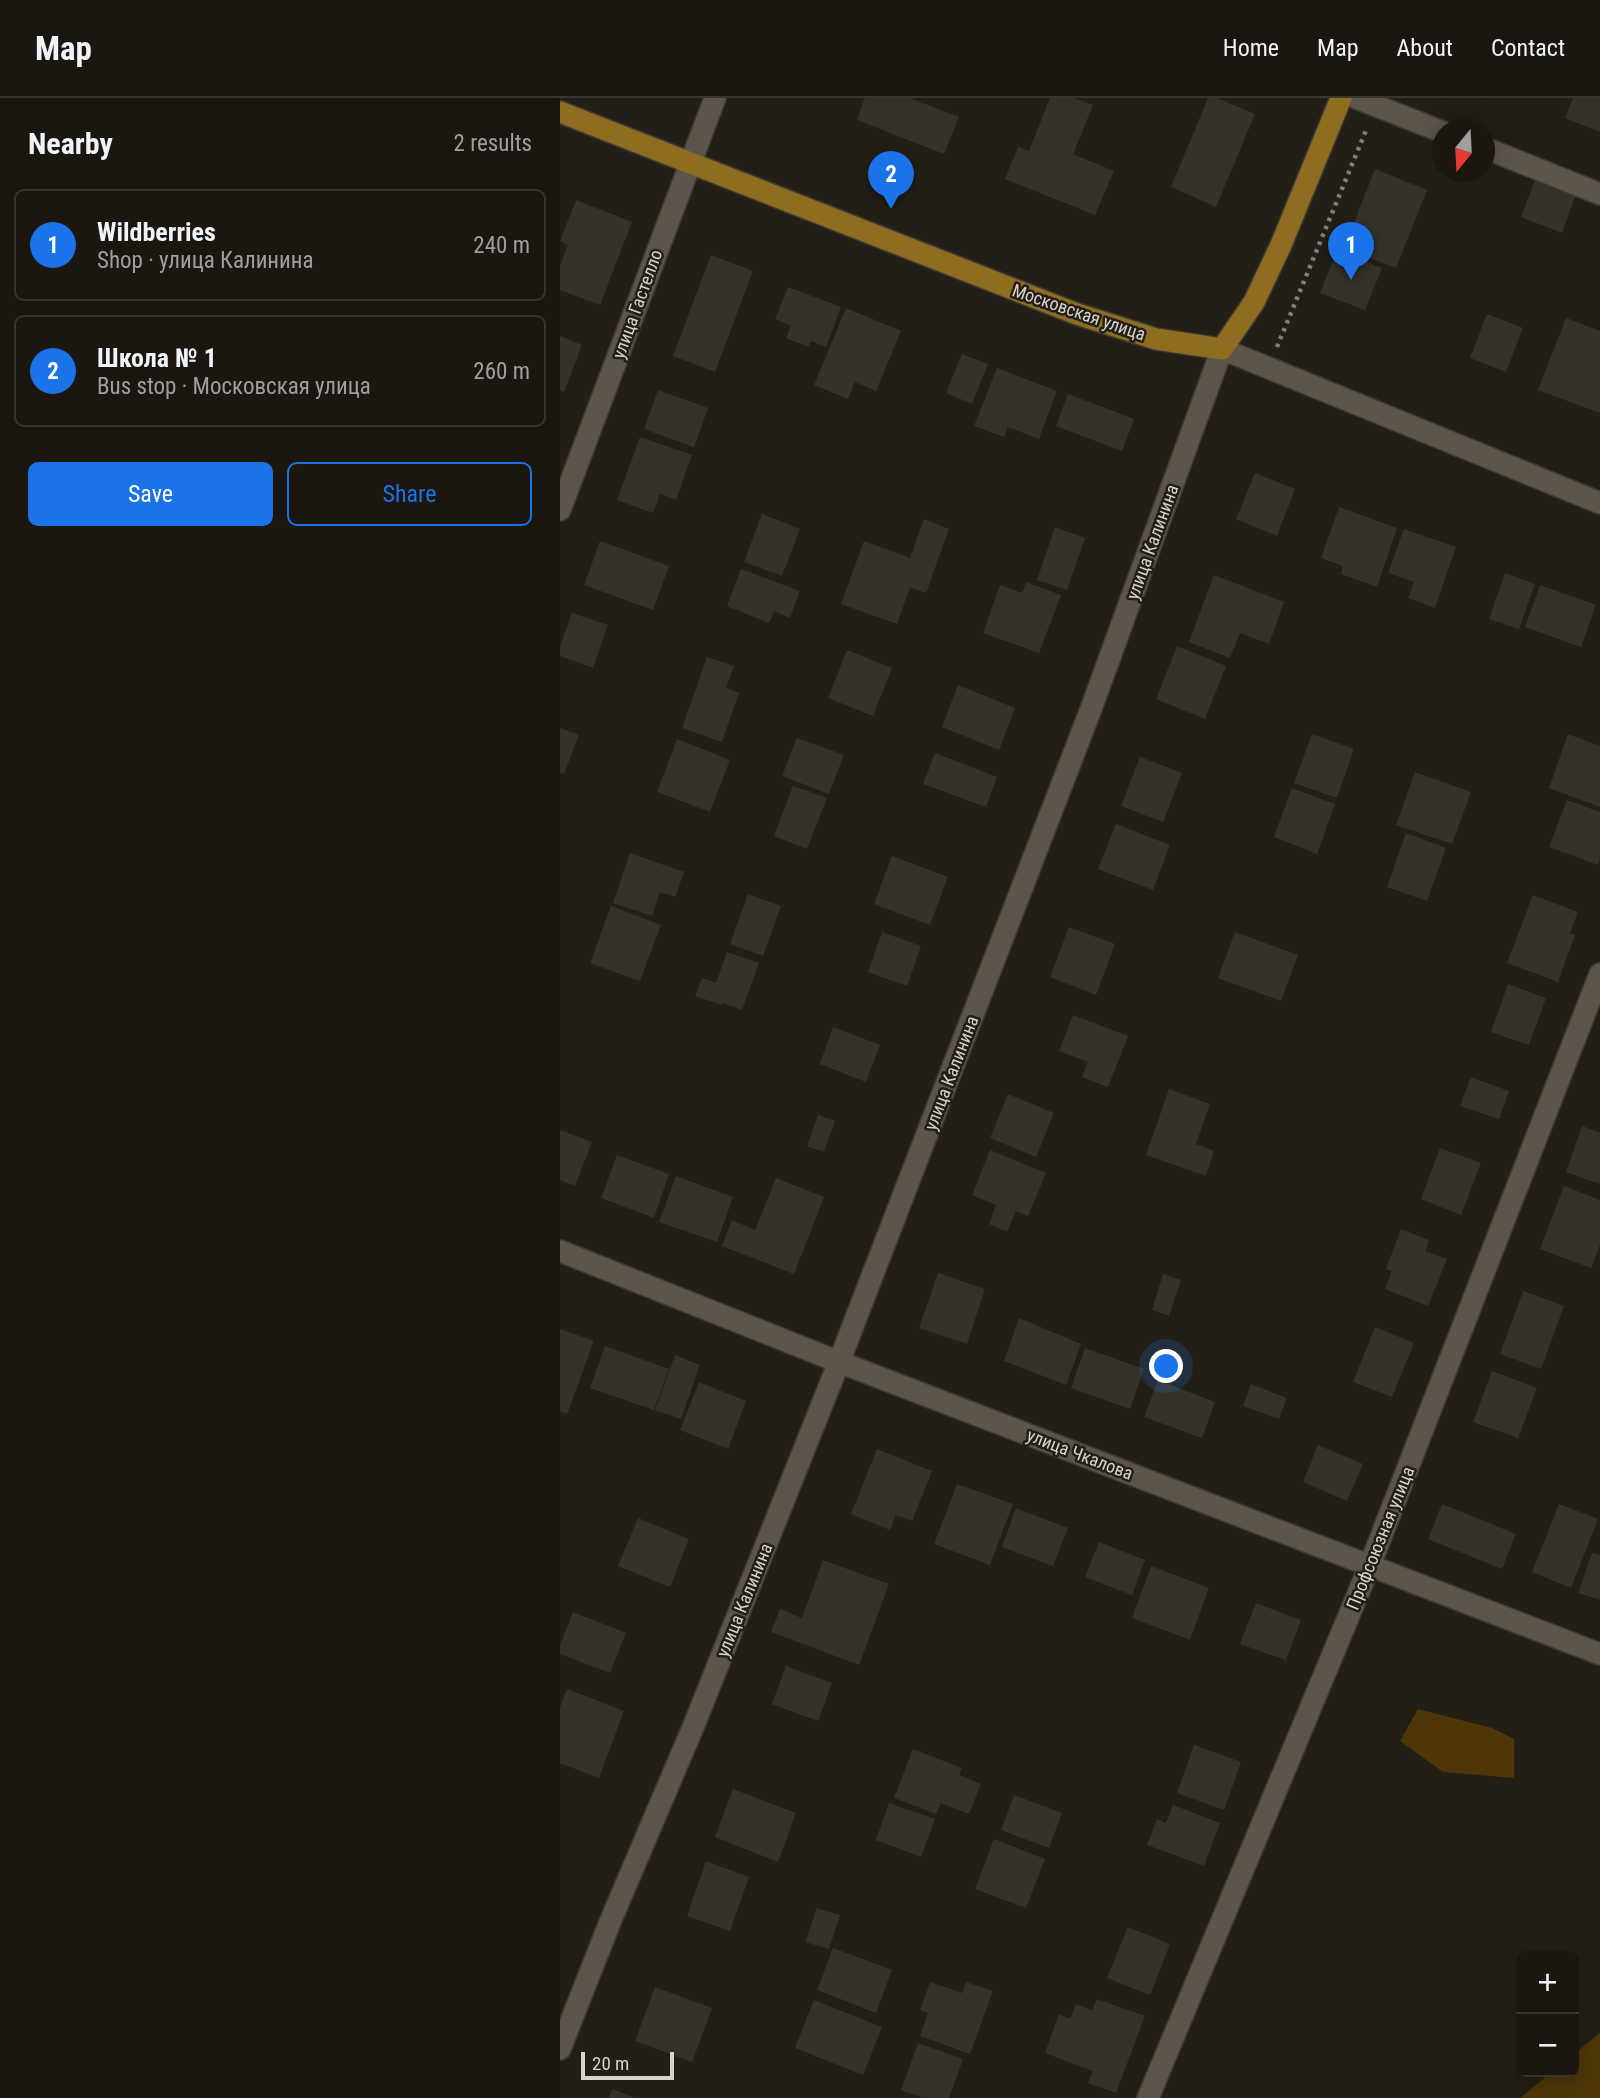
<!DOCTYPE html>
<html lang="en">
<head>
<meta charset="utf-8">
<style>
  body { margin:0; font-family:"Roboto Condensed",sans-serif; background:#242019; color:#f1f3f6 }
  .controls { position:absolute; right:21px; bottom:21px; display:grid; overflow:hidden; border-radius:10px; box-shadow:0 4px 18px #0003 }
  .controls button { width:63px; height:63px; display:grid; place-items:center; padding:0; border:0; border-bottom:2px solid #393630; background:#1b1710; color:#f1f3f6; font:35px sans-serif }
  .compass { position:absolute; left:872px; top:21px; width:63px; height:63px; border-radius:50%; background:#1b1710; box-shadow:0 4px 18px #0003; rotate:198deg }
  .scale { position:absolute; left:21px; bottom:18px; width:93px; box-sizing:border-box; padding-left:7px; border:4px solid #d7d4ce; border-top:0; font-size:19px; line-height:24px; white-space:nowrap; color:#d7d4ce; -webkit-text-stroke:5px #241f16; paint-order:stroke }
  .you { position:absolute; left:607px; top:1269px; width:24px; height:24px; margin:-18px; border:5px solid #fff; border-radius:50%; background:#1a73e8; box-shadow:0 0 0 10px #1a73e833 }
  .badge { display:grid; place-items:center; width:46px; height:46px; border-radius:50%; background:#1a73e8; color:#fff; font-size:23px; font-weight:700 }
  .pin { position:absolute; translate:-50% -58px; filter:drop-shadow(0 2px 4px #0008) }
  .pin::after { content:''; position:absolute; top:37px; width:24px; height:21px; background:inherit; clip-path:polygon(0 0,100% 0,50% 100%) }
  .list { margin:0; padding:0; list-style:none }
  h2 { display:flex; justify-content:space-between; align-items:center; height:91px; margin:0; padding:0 28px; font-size:30px }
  h2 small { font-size:23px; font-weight:400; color:#a09f9f }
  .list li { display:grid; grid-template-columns:46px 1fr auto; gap:21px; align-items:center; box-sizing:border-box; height:112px; margin:0 14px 14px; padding:0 14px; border:2px solid #393630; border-radius:10px }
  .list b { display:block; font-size:26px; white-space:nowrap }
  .list p { margin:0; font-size:23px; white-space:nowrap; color:#a09f9f }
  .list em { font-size:23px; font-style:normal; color:#a09f9f }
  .actions { display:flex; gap:14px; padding:21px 28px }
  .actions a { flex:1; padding:16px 0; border:2px solid #1a73e8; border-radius:10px; text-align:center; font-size:24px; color:#1a73e8 }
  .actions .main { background:#1a73e8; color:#fff }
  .map { position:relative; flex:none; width:1040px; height:2000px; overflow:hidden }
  header { display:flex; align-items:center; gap:42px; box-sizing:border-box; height:98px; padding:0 35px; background:#1b1710; border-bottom:2px solid #393630 }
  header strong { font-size:33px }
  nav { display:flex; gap:38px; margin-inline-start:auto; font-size:24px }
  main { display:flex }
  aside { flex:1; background:#1b1710 }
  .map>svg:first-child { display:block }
  .green { fill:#4e3607 }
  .building { fill:#373229 }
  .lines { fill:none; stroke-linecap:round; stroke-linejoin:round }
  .minor-casing { stroke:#3d3934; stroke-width:24 }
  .major-casing { stroke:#3d3934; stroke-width:24 }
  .path { stroke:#837f78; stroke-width:4.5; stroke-dasharray:3.5 5; stroke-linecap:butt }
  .minor { stroke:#5b554b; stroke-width:21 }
  .major { stroke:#8e6d20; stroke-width:21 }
  .labels { text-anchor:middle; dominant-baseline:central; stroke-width:5; stroke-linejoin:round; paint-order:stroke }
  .street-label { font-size:18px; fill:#d7d4ce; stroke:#241f16 }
</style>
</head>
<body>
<header>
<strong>Map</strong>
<nav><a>Home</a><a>Map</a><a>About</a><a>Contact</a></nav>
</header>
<main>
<aside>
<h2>Nearby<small>2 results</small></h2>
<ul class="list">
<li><span class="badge">1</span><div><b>Wildberries</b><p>Shop · улица Калинина</p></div><em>240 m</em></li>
<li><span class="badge">2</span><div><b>Школа № 1</b><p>Bus stop · Московская улица</p></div><em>260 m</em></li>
</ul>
<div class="actions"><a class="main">Save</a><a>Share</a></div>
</aside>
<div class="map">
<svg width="1040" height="2000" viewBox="0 0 1040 2000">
  <rect width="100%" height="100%" fill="#241f16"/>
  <path class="green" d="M858,1611L932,1630L954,1641V1680L883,1674L840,1643Z
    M1040,1935V2000H960L992,1974H1014V1956Z"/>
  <path class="building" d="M305,0H350L399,19L384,56L297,22Z
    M490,0H514L533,7L513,56L554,73L535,117L445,81L458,49L469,53Z
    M648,0H657L695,16L656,109L611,89Z
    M1013,0H1040V34L1005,20Z
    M815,71L867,92L836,170L784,150Z
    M976,80L1016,96L1002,135L961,119Z
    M16,102L72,124L40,207L0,192V167L8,147L0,143Z
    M777,152L822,170L805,212L760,195Z
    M151,157L193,173L155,274L113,258Z
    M228,189L281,209L266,249L251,243L249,249L226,240L231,228L215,221Z
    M286,210L341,233L316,293L295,284L288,301L254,287Z
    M927,216L963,230L946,274L910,260Z
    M1006,220L1040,233V315L978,292Z
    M0,238L22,247L4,294L0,292Z
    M402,256L428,266L412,306L386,295Z
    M437,270L497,293L479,341L448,329L444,339L414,328Z
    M98,292L148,310L134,349L84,331Z
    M508,296L574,321L562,353L496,328Z
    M80,339L132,357L116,402L100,396L93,415L57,402Z
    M695,375L735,391L717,438L676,421Z
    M779,409L837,430L817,489L781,476L783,468L761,460Z
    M202,416L240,431L222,478L184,464Z
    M364,421L389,431L366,495L350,489L337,526L281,506L304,443L350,460Z
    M495,429L525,440L507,492L477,482Z
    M844,431L896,449L875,510L848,500L854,484L828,475Z
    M40,443L109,468L93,512L24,487Z
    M181,471L240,493L230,520L214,513L209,525L167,508Z
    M945,475L975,486L959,531L929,521Z
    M654,477L724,504L709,546L680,535L670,560L629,544Z
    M466,484L501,497L479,555L423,535L440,487L462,495Z
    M980,487L1036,507L1021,549L965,529Z
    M12,515L48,527L33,570L0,558V548Z
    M617,548L666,568L645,621L596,601Z
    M287,552L332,570L313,618L268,600Z
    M147,559L174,568L166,590L179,595L162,644L122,630Z
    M398,587L455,610L439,652L382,629Z
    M0,630L19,637L4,676L0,674Z
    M752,636L794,651L777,700L734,685Z
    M1008,636L1040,648V709L989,690Z
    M237,640L284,657L269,696L222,678Z
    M117,641L170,662L150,714L97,694Z
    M375,655L437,679L426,709L363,686Z
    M580,659L622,675L603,724L561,708Z
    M855,674L911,694L892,746L836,727Z
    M233,688L267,700L247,751L214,738Z
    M732,690L775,706L757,756L714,739Z
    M1007,702L1040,714V761L1038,767L989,749Z
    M556,726L610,747L593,792L538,771Z
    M846,735L886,750L867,803L827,789Z
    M70,755L124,774L115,799L100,794L92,818L53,805Z
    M332,758L388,779L370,827L314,806Z
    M188,796L221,808L203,858L170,846Z
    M973,797L1018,814L1010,835L1015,837L998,884L947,865Z
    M51,808L101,827L80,883L30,865Z
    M509,829L555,846L536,897L490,879Z
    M322,834L361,848L347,888L308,874Z
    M675,834L738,857L721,903L658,880Z
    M167,854L199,865L182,912L163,905L162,907L135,898L142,880L156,885Z
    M948,886L986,900L969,947L931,934Z
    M513,917L568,938L548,989L522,979L528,964L499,953Z
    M273,929L320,947L306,984L260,966Z
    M911,979L949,993L939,1021L900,1008Z
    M609,991L650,1006L636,1046L654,1053L646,1078L586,1057Z
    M448,996L494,1015L476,1059L430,1040Z
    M258,1017L275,1023L264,1054L247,1048Z
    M1022,1028L1040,1035V1086L1006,1074Z
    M0,1032L32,1044L15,1088L0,1082Z
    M880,1050L921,1065L901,1117L861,1101Z
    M430,1052L486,1075L468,1118L456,1113L447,1134L429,1126L436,1107L412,1097Z
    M57,1057L109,1076L94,1120L41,1100Z
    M116,1078L173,1099L157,1144L99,1124Z
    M216,1080L264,1099L234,1176L162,1148L172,1122L195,1132Z
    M1004,1088L1040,1102V1147L1031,1170L980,1151Z
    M841,1131L869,1142L865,1153L887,1161L868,1208L825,1191L832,1173L826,1171Z
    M378,1175L425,1191L407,1246L359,1230Z
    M603,1176L621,1182L609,1218L592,1212Z
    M963,1193L1004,1208L981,1271L940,1256Z
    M459,1220L521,1246L506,1287L444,1263Z
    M815,1229L854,1245L832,1299L793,1284Z
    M0,1231L34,1243L7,1316L0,1313Z
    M45,1248L109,1271L94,1312L30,1290Z
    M525,1250L584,1271L570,1311L511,1290Z
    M115,1257L140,1267L121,1321L95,1312Z
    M932,1273L977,1290L958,1340L913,1324Z
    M598,1282L655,1304L642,1340L584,1319Z
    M139,1284L186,1303L168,1351L120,1332Z
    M691,1286L727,1300L719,1321L683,1308Z
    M758,1347L803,1366L787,1403L743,1384Z
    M317,1351L372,1373L352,1423L336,1417L330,1432L291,1416Z
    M397,1386L453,1406L430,1467L374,1446Z
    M882,1406L956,1436L942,1471L868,1441Z
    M999,1406L1038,1421L1011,1490L972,1474Z
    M456,1410L508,1430L493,1468L442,1449Z
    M78,1420L129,1441L110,1489L58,1468Z
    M539,1444L585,1462L572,1497L525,1479Z
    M1032,1455L1040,1457V1502L1018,1495Z
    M263,1462L329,1486L299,1567L211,1534L220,1511L242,1520Z
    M591,1468L649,1490L630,1542L572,1520Z
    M696,1505L741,1522L726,1562L680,1546Z
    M13,1514L66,1535L50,1575L0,1556V1547Z
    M226,1568L272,1585L258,1623L212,1606Z
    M7,1591L64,1613L39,1680L0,1665V1609Z
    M634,1647L681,1664L664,1712L617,1695Z
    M353,1651L402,1670L399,1677L421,1686L409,1716L381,1705L376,1716L334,1700Z
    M173,1691L236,1715L218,1764L155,1739Z
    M454,1697L502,1715L489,1750L441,1732Z
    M329,1705L375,1721L361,1759L316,1742Z
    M613,1707L660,1725L644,1768L587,1747L597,1721L606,1725Z
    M434,1741L485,1761L466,1810L415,1791Z
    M146,1763L189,1779L170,1833L127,1818Z
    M257,1810L280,1817L269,1851L245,1844Z
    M568,1829L610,1846L590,1897L547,1880Z
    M273,1850L332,1872L316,1915L257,1892Z
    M370,1884L402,1895L406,1884L433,1893L410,1956L360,1938L368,1915L360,1912Z
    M95,1889L152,1910L132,1964L75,1943Z
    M537,1901L585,1918L556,1995L528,1985L533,1973L485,1955L499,1916L510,1921L516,1906L532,1912Z
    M254,1902L322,1929L303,1977L235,1950Z
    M358,1945L403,1961L389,2000H363L341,1992Z
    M52,1991L75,2000H49Z"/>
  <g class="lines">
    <g class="minor-casing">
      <path id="minor" d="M796,0L883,34
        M925,50L1040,96
        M0,412L155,0
        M0,1153L279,1264L1040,1556
        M0,1951L50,1824L134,1627L279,1264L531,611L662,251L1040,405
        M588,2000L810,1467L1040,876"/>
    </g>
    <g class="major-casing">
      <path id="major" d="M0,14L517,216L596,241L662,251L694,204L721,147L781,0"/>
    </g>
    <path class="path" d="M717,249L807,30"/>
    <use href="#minor" class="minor"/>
    <use href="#major" class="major"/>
  </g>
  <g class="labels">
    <g class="street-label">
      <text transform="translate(77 206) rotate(-70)">улица Гастелло</text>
      <text transform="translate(519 214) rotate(19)">Московская улица</text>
      <text transform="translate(592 444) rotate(-70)">улица Калинина</text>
      <text transform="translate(391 975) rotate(-69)">улица Калинина</text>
      <text transform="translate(520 1356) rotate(21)">улица Чкалова</text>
      <text transform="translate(820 1440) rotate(-68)">Профсоюзная улица</text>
      <text transform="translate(184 1502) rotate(-68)">улица Калинина</text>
    </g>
  </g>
</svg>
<div class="controls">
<button>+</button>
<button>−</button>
</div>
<svg class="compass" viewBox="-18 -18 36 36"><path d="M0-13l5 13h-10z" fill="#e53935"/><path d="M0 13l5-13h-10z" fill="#a09f9f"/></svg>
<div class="scale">20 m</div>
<div class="you"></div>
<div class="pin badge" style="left:791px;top:182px">1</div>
<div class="pin badge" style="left:331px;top:111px">2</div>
</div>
</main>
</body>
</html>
